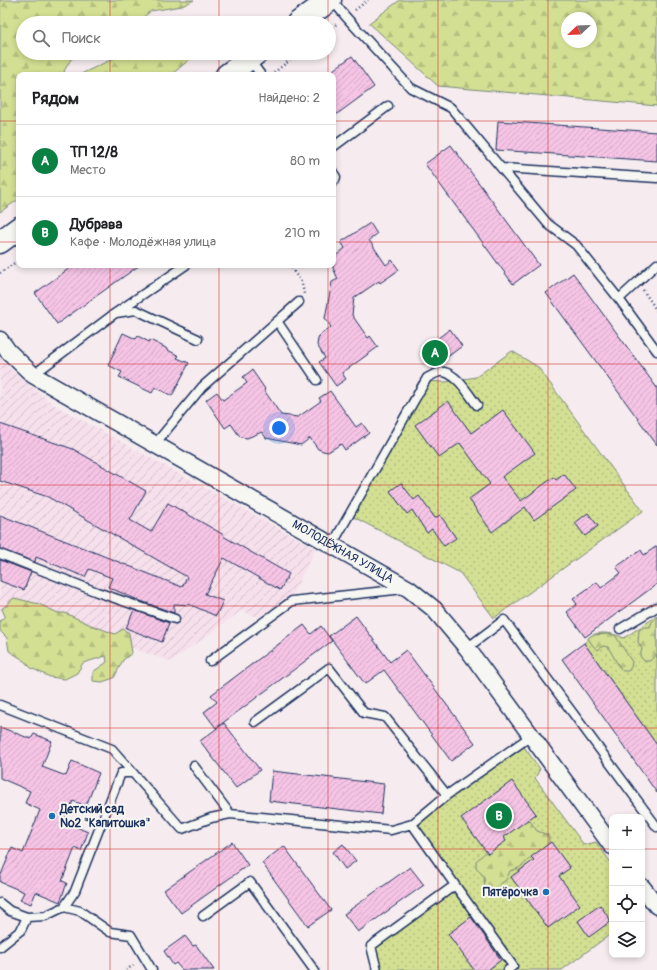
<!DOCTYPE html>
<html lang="ru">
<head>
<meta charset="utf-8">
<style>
  body { margin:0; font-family:Pangolin,sans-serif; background:#f6f6f6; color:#202124 }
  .controls { position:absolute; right:12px; bottom:12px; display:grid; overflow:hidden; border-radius:8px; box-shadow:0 2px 6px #0003 }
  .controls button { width:36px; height:36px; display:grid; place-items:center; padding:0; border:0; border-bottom:1px solid #e0e0e0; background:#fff; color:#202124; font:20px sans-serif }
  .compass { position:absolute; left:561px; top:12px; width:36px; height:36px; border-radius:50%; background:#fff; box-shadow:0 2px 6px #0003; rotate:247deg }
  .you { position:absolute; left:279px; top:428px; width:14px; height:14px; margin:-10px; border:3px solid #fff; border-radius:50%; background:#1a73e8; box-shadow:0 0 0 6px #1a73e833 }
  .badge { display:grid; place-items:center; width:26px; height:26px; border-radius:50%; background:#0b8043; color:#fff; font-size:13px; font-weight:700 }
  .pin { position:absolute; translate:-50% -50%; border:2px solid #fff; box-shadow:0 1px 4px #0006 }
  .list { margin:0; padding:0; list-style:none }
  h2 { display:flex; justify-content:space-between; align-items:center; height:52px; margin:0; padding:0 16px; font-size:17px }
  h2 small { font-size:13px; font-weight:400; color:#757577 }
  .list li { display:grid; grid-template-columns:26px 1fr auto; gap:12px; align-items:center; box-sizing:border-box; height:72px; padding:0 16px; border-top:1px solid #e0e0e0 }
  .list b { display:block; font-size:15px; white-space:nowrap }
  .list p { margin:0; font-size:13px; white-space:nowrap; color:#757577 }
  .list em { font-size:13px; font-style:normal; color:#757577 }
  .icon { flex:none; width:22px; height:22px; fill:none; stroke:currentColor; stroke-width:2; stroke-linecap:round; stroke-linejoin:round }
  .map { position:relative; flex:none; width:657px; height:970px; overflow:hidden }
  .search { position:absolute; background:#fff; box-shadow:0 2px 6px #0003; left:16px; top:16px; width:320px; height:44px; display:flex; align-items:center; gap:10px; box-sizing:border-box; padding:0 14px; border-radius:22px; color:#757577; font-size:15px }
  .panel { position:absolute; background:#fff; box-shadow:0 2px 6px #0003; left:16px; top:72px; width:320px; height:196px; border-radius:8px }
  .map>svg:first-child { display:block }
  .industrial { fill:url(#industrial-furrows) }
  .grass { fill:url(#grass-dots); stroke:#778778 }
  .forest { fill:url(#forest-firs); stroke:#778778; fill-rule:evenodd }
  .building { fill:url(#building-hatch); stroke:#1b2f5e }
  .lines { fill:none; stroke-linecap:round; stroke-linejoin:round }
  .service-casing { stroke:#1b2f5e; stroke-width:11 }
  .minor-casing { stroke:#1b2f5e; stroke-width:19 }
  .secondary-casing { stroke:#1b2f5e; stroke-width:25 }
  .path { stroke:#1b2f5e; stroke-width:2.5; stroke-dasharray:1 3; stroke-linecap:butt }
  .service { stroke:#f6f6f2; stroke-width:8 }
  .minor { stroke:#f6f6f2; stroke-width:16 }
  .secondary { stroke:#f6f6f2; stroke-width:22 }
  .grid { fill:none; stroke:#d62828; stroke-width:1; stroke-opacity:0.55 }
  .poi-dot { fill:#1f6fb2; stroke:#f6f6f2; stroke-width:1.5 }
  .labels { text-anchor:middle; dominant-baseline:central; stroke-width:4; stroke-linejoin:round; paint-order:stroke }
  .street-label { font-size:12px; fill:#1b2f5e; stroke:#f6f6f2 }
  .poi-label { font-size:12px; font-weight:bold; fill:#1b2f5e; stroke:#f6f6f2; text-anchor:start }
</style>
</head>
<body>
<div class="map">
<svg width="657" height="970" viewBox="0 0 657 970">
  <defs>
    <pattern id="industrial-furrows" width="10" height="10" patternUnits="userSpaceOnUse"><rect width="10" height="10" fill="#f6e0ec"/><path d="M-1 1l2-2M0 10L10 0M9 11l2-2" fill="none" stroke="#d2c0cd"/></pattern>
    <pattern id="grass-dots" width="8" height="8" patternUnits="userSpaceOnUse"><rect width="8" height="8" fill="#d3df92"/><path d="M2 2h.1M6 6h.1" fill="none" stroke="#b5c080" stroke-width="1.8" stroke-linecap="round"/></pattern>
    <pattern id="forest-firs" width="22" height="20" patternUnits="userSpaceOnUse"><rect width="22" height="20" fill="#d3df92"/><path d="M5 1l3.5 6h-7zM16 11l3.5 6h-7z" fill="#b5c080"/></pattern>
    <pattern id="building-hatch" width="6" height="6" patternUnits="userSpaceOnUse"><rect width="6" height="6" fill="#f6c4e5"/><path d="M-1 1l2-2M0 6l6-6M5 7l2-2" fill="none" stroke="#d2a9c7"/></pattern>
  </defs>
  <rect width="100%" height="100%" fill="#f6ecef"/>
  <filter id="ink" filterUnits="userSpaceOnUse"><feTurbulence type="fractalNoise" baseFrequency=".025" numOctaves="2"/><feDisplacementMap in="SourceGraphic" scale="8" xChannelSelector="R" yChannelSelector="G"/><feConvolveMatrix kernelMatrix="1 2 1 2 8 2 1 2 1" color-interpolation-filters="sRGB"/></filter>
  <g filter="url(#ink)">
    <path class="industrial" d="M0,357L10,369L53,404L316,549L292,595L258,617L241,611L171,662L6,603L0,612Z"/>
    <path class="grass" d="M512,351L538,367L643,511L494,618L460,573L346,513L419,381L446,382L476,377Z
      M657,616V745L584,643C586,641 589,638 591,636C600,630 615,634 624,638Z
      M522,744L540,769L535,778L584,845L596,842L612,864V933L562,970H377L371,946L455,885L412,824Z"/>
    <path class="forest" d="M0,0H194L182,6L151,11L136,23H23V53H83L71,59L64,71L66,75H19V199L0,212Z
      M400,0H657V106L438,86L369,23ZM567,18H591V42H567Z
      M125,53H197L171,75H79Z
      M14,598L39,604L58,613H65L91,625L115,634L123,629L129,633L132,653L123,660L114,678L102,682L93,681V672L107,662L106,656L83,663L77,673L65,679L50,677L31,668L22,659L9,651L7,638L0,631V621L5,616L2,609Z
      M657,617V658L656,654L650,661H644L640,656L642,649L638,642L639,630L644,627H650L652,622Z
      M609,634L615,635L632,662L631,667L628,671H623L620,668L608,647L603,646L598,650L593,646L588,638L592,635Z
      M524,817L530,821L537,831L548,835L549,842C545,850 539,851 532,857C522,864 525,867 510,871L506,880L489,892L485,891L484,877L476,867V861Z"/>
    <path class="building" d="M352,56L374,87L333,117V70Z
      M498,121L657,132V161L496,150Z
      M451,145L539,265L513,284L425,164Z
      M370,223L377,234L369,240L386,265L392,260L399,270L380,283L379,281L354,298L352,315L368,338L370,336L378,347L342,373L346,379L336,386L319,362L325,358L317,345L318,339L320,335L331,327L325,318L332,282L338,279L333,268V258L345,248L341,242Z
      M74,265H140L57,324L35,293Z
      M573,273L657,388V445L546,293Z
      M450,329L462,346L437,365L425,348Z
      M123,333L136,339L138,336L149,342L150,340L166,348V349L179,356L177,358L189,363L172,396L155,387L152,393L119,377L122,372L108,365Z
      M252,370L265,389L264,390L281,415L298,417L321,401L319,398L330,391L356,427L362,423L369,433L345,450L341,444L328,452L323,451L318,449L310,438L301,445L266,438L262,432L247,438L241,437L238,434L231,424L225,428L206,400L217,392L223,400L247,383L243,377Z
      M448,401L471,433L503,410L535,453L502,477L521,501L554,477L556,480L564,474L576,490L534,520L525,507L492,532L469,499L490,484L460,443L439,458L415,425Z
      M0,424L73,449L146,491L130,520L151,532L168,503L224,535L223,536L289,574L280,590L224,558L205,594L223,601L216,616L191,605L174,604V613L138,600L108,587L112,578L89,569L85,577L36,557L35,562L0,549V515L182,587L187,577L48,497L0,481Z
      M401,483L414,500L419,496L435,518L440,515L456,538L444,546L432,529L427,533L412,510L407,514L390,491Z
      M588,513L598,526L585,536L575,523Z
      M657,546V584L585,637L567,612L577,604L573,599L597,582L601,588L621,573L616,567L641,550L644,555Z
      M0,560L31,572L24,590L0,581Z
      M134,610L169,623L162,642L126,628Z
      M356,616L390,662L406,650L475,743L451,761L384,670L365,684L329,636Z
      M304,625L311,634L321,626L332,641L216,728L204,712L217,702L211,695Z
      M584,643L657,745V793L562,659Z
      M224,723L260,770L236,788L200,741Z
      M0,727L31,739L34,734L52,741L42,767L66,776L72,761L99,773L86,806L73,801L64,822L88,832L81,851L75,848L62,881L67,883L60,902L36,892L31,904L20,900L24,892L0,882V877L12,848L23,853L40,810L25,803L30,791L0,778Z
      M272,771L384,784L381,814L269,801Z
      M512,781L536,814L504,837L506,841L488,854L461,818Z
      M232,842L248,865L181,913L164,890Z
      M551,842L570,868L559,876L580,905L548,928L511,877L534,860L531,857Z
      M343,844L356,861L345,869L333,852Z
      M284,846L331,910L308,926L262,863Z
      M410,867L424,885L358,932L344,914Z
      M600,905L611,921L589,937L578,921Z
      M471,917L501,960L488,970H474L448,934Z
      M185,936L193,946L196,945L214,970H182L176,963L173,965L164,951Z"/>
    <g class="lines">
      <g class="service-casing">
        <path id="service" d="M332,0L346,17L411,88L451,108L548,224L576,245L619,299L657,351
          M250,60L261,75
          M333,147L388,106
          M502,168L657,178
          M333,172L336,177L335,180L333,182
          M619,299L657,264
          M116,313L136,310L198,339
          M277,321L317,380
          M33,375L114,314L186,265
          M155,444L202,387L299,302
          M332,545L427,378C432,375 439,371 444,372C458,375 469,395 477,405
          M0,554L97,592L175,619
          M620,629L657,607
          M467,648L504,620L657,827
          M210,661L292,601L404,589
          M0,705L112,749L182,829L211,818L230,814
          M255,722L329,668L364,713L385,717L447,795
          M194,766L230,814L391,830L412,824
          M455,885L513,966L508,970
          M0,903L10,911L27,917L45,916L64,907L80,911L110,932L131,935L152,970
          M64,907L75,891L121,773H133
          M203,916L250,882L314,970
          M0,947L21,930L27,917
          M377,970L371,946L455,885L412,824L447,795L531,736"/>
      </g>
      <g class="minor-casing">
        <g id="minor">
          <path id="s1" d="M0,340L8,351L33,375L409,589L434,609L467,648L612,846"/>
          <path d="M642,887L657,906"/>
        </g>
      </g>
      <g class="secondary-casing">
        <path id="secondary" d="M298,23L330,0
          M227,75L257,53
          M0,242L19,228"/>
      </g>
      <path class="path" d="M355,10L368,0
        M329,30L338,23
        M271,75L299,53
        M289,265L302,283L304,294
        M0,273L19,260
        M643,290L657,311
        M126,970L134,965"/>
      <use href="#service" class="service"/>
      <use href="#minor" class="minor"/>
      <use href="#secondary" class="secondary"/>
    </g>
  </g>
  <path class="grid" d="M110,0V23M219,0V23M328,0V23M438,0V970M548,0V970M110,53V75M219,53V75M328,53V75M0,121H19M333,121H657M0,242H19M333,242H657M110,265V970M219,265V970M328,265V970M0,364H657M0,485H657M0,606H657M0,728H657M0,849H612M642,849H657"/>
  <g class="poi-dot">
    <circle cx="52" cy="816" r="4"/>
    <circle cx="546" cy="892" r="4"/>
  </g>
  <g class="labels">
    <g class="street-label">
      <text stroke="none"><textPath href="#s1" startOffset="405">МОЛОДЁЖНАЯ УЛИЦА</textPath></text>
    </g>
    <g class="poi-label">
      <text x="60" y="809">Детский сад<tspan x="60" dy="14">№2 "Капитошка"</tspan></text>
      <text x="538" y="892" text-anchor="end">Пятёрочка</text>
    </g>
  </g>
</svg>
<div class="controls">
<button>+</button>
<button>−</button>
<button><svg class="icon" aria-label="locate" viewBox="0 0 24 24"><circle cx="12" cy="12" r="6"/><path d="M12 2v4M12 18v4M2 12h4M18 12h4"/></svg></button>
<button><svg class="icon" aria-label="layers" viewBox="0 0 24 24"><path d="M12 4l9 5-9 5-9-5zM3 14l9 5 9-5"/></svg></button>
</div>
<svg class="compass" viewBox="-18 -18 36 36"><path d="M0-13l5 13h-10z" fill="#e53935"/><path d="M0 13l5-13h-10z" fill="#757577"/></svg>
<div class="you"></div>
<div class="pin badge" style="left:435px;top:353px">A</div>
<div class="pin badge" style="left:499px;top:816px">B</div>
<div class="search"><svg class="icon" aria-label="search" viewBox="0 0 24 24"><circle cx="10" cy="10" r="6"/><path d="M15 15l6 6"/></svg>Поиск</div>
<section class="panel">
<h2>Рядом<small>Найдено: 2</small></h2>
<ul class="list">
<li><span class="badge">A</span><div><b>ТП 12/8</b><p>Место</p></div><em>80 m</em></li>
<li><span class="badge">B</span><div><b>Дубрава</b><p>Кафе · Молодёжная улица</p></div><em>210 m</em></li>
</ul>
</section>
</div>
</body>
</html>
